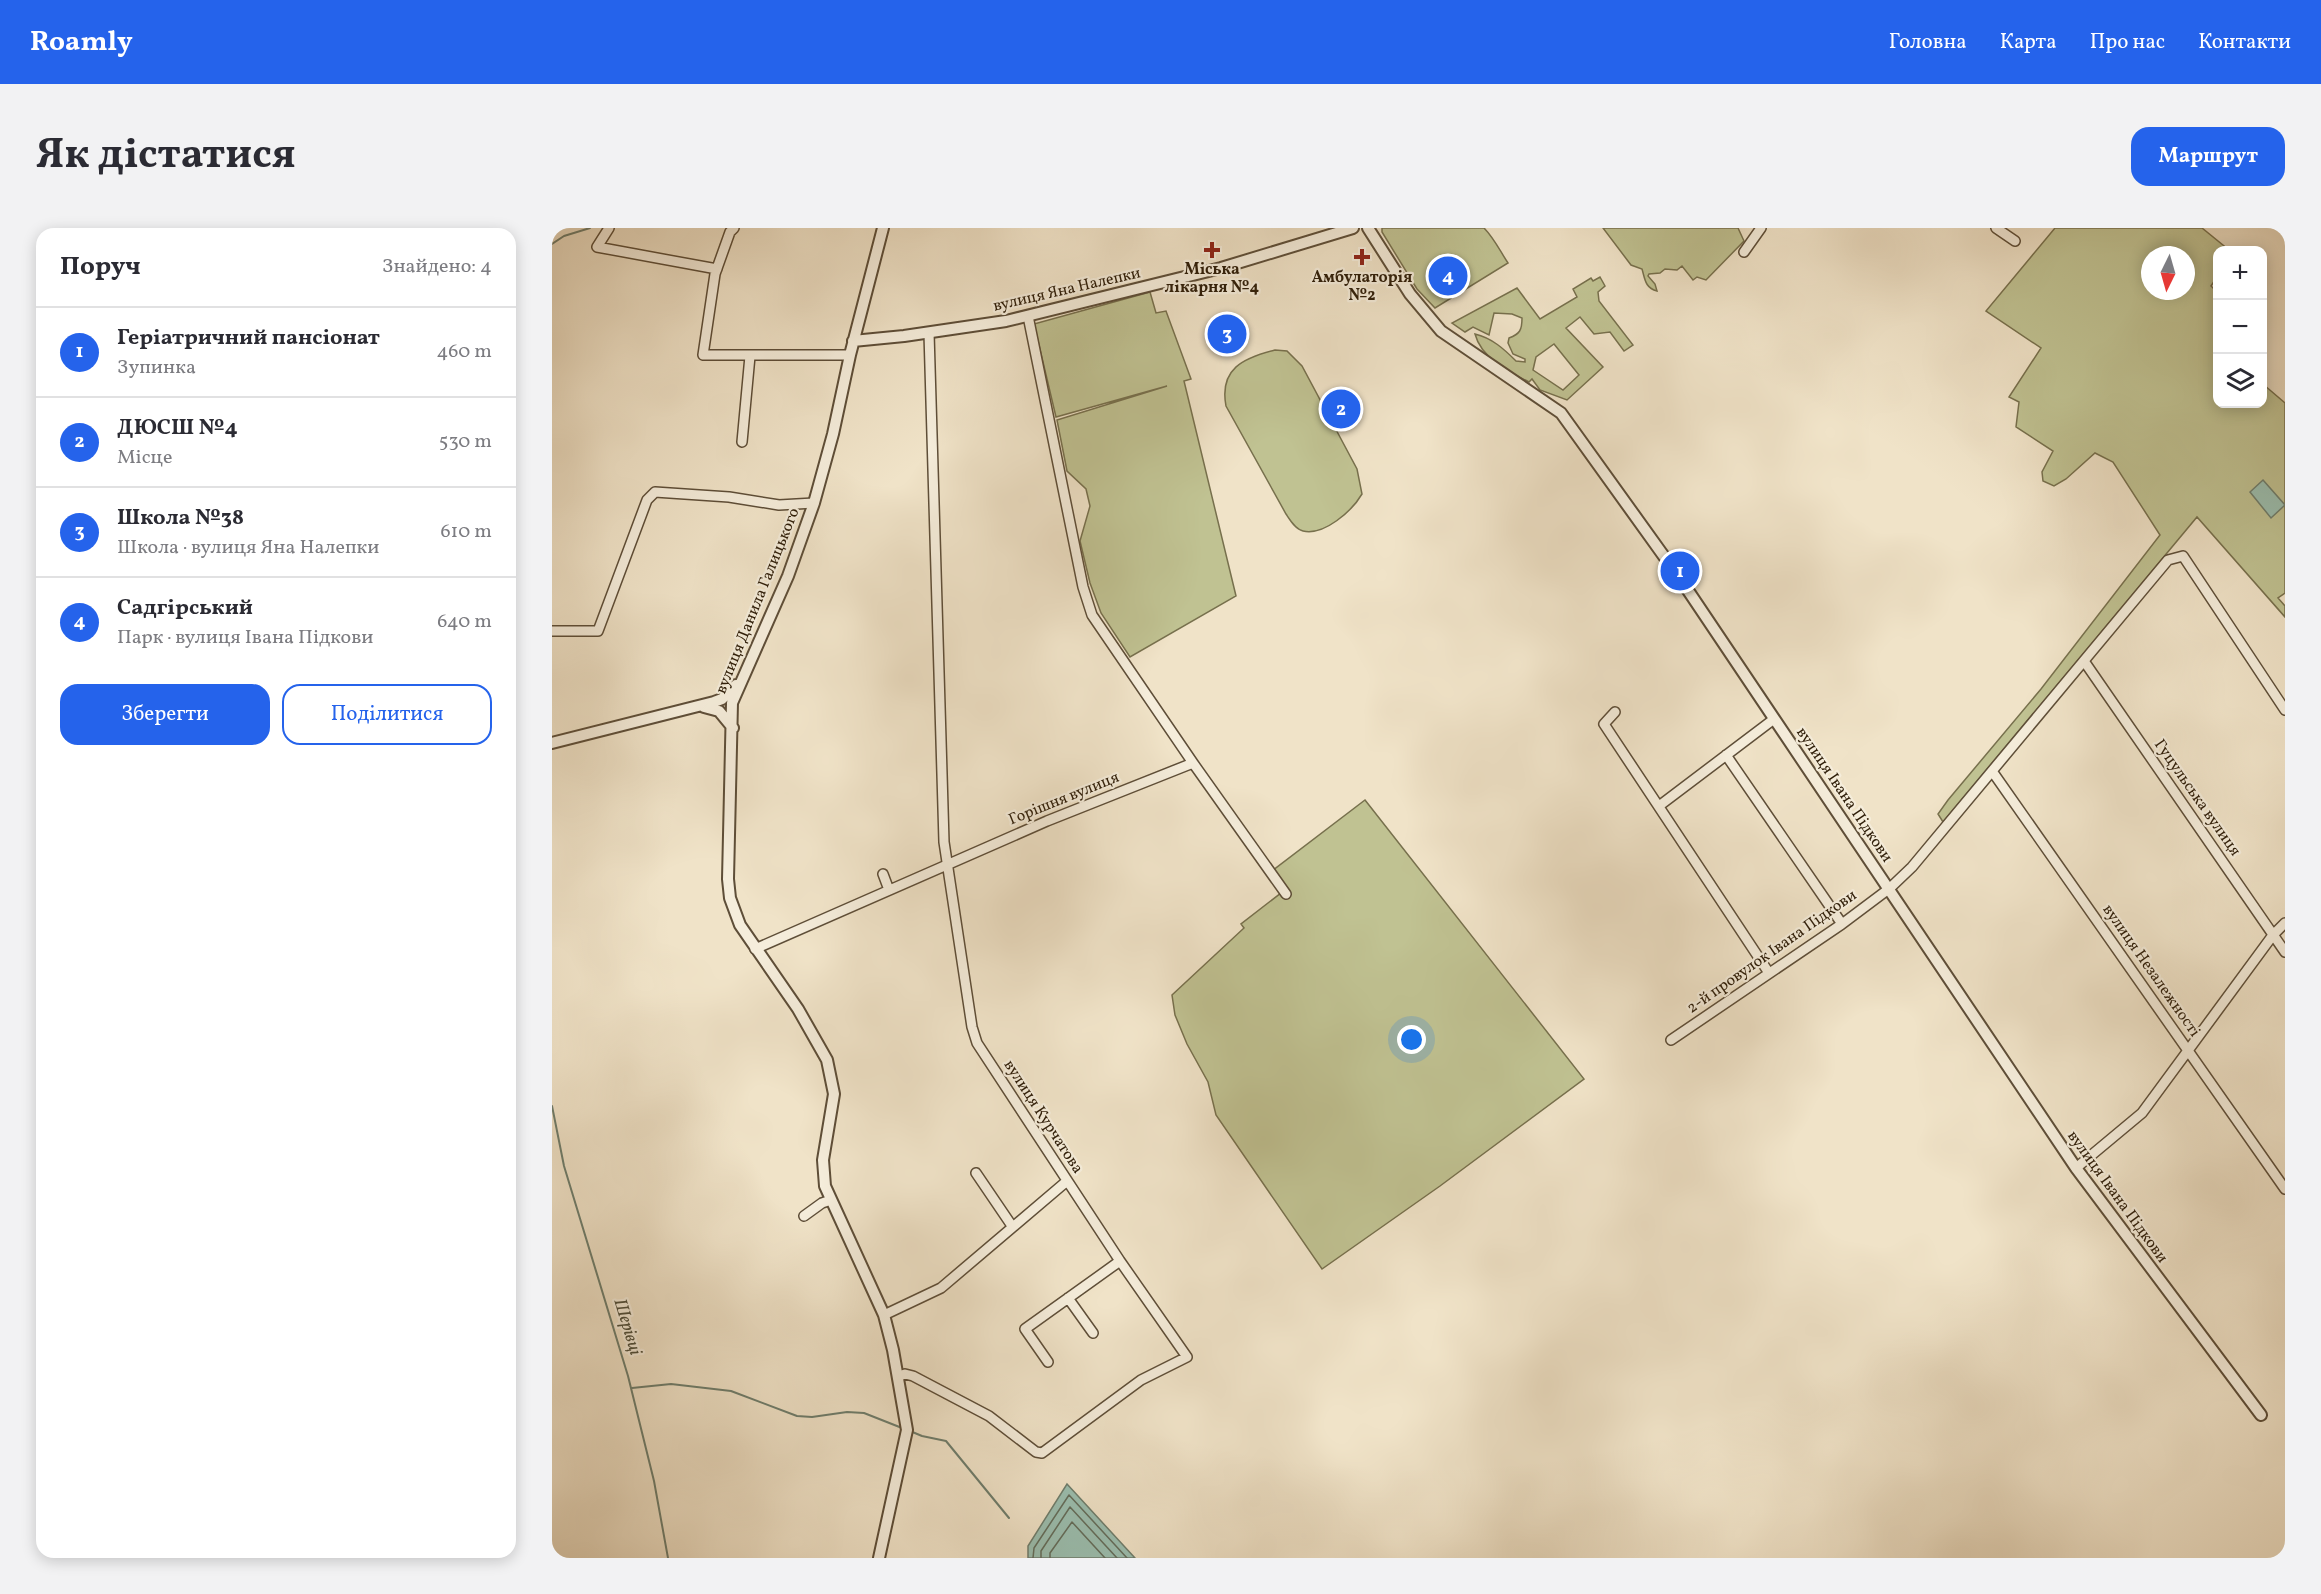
<!DOCTYPE html>
<html lang="uk">
<head>
<meta charset="utf-8">
<style>
  body { margin:0; font-family:Vollkorn,serif; background:#f2f2f3; color:#2b2b33 }
  .controls { position:absolute; right:18px; top:18px; display:grid; overflow:hidden; border-radius:12px; box-shadow:0 3px 15px #0003 }
  .controls button { width:54px; height:54px; display:grid; place-items:center; padding:0; border:0; border-bottom:2px solid #e1e1e2; background:#fff; color:#2b2b33; font:30px sans-serif }
  .compass { position:absolute; left:1589px; top:18px; width:54px; height:54px; border-radius:50%; background:#fff; box-shadow:0 3px 15px #0003; rotate:185deg }
  .you { position:absolute; left:860px; top:812px; width:21px; height:21px; margin:-15px; border:4px solid #fff; border-radius:50%; background:#1a73e8; box-shadow:0 0 0 9px #1a73e833 }
  .badge { display:grid; place-items:center; width:39px; height:39px; border-radius:50%; background:#2563eb; color:#fff; font-size:20px; font-weight:700 }
  .pin { position:absolute; translate:-50% -50%; border:3px solid #fff; box-shadow:0 2px 6px #0006 }
  .list { margin:0; padding:0; list-style:none }
  h2 { display:flex; justify-content:space-between; align-items:center; height:78px; margin:0; padding:0 24px; font-size:26px }
  h2 small { font-size:20px; font-weight:400; color:#7c7c81 }
  .list li { display:grid; grid-template-columns:39px 1fr auto; gap:18px; align-items:center; box-sizing:border-box; height:90px; padding:0 24px; border-top:2px solid #e1e1e2 }
  .list b { display:block; font-size:22px; white-space:nowrap }
  .list p { margin:0; font-size:20px; white-space:nowrap; color:#7c7c81 }
  .list em { font-size:20px; font-style:normal; color:#7c7c81 }
  .actions { display:flex; gap:12px; padding:18px 24px }
  .actions a { flex:1; padding:14px 0; border:2px solid #2563eb; border-radius:18px; text-align:center; font-size:21px; color:#2563eb }
  .actions .main { background:#2563eb; color:#fff }
  .icon { flex:none; width:33px; height:33px; fill:none; stroke:currentColor; stroke-width:2; stroke-linecap:round; stroke-linejoin:round }
  .map { position:relative; flex:none; width:1733px; height:1330px; overflow:hidden; border-radius:18px }
  header { display:flex; align-items:center; gap:36px; box-sizing:border-box; height:84px; padding:0 30px; background:#2563eb; color:#fff }
  header strong { font-size:28px }
  nav { display:flex; gap:33px; margin-inline-start:auto; font-size:21px }
  .intro { display:flex; align-items:center; justify-content:space-between; box-sizing:border-box; height:144px; padding:0 36px }
  h1 { margin:0; font-size:42px }
  .button { padding:15px 27px; border-radius:18px; background:#2563eb; color:#fff; font-size:21px; font-weight:700 }
  main { display:flex; gap:36px; padding:0 36px }
  aside { flex:1; background:#fff; border-radius:18px; box-shadow:0 3px 15px #0003 }
  .map>svg:first-child { display:block }
  .green { fill:#c0c292; stroke:#77704d; stroke-width:1.5; fill-rule:evenodd }
  .water { fill:#9bbfb0; stroke:#6f7e6d; stroke-width:1.5 }
  .lines { fill:none; stroke-linecap:round; stroke-linejoin:round }
  .shore { stroke:#646e5c; stroke-width:1.5 }
  .stream { stroke:#6f7e6d; stroke-width:2 }
  .minor-casing { stroke:#5e4e38; stroke-width:12 }
  .tertiary-casing { stroke:#5e4e38; stroke-width:14 }
  .minor { stroke:#f5eddb; stroke-width:9 }
  .tertiary { stroke:#f5eddb; stroke-width:10 }
  .poi-dot { fill:#8f2418; stroke:#f5eddb; stroke-width:2 }
  .labels { text-anchor:middle; dominant-baseline:central; stroke-width:4.5; stroke-linejoin:round; paint-order:stroke }
  .poi-label { font-size:16px; font-weight:bold; fill:#2e1d08; stroke:#f5eddb }
  .street-label { font-size:16px; fill:#2e1d08; stroke:#f5eddb }
  .water-label { font-size:18px; font-style:italic; fill:#4f4e3a; stroke:#f5eddb }
</style>
</head>
<body>
<header>
<strong>Roamly</strong>
<nav><a>Головна</a><a>Карта</a><a>Про нас</a><a>Контакти</a></nav>
</header>
<div class="intro"><h1>Як дістатися</h1><a class="button">Маршрут</a></div>
<main>
<aside>
<h2>Поруч<small>Знайдено: 4</small></h2>
<ul class="list">
<li><span class="badge">1</span><div><b>Геріатричний пансіонат</b><p>Зупинка</p></div><em>460 m</em></li>
<li><span class="badge">2</span><div><b>ДЮСШ №4</b><p>Місце</p></div><em>530 m</em></li>
<li><span class="badge">3</span><div><b>Школа №38</b><p>Школа · вулиця Яна Налепки</p></div><em>610 m</em></li>
<li><span class="badge">4</span><div><b>Садгірський</b><p>Парк · вулиця Івана Підкови</p></div><em>640 m</em></li>
</ul>
<div class="actions"><a class="main">Зберегти</a><a>Поділитися</a></div>
</aside>
<div class="map">
<svg width="1733" height="1330" viewBox="0 0 1733 1330">
  <rect width="100%" height="100%" fill="#f0e3c8"/>
  <filter id="stains"><feTurbulence type="fractalNoise" baseFrequency=".00333" numOctaves="4"/><feColorMatrix values="0 0 0 0 .2 0 0 0 0 .09 0 0 0 0 .02 0 0 0 .5 -.17"/></filter>
  <radialGradient id="worn" r=".72"><stop offset=".6" stop-color="#630" stop-opacity="0"/><stop offset="1" stop-color="#630" stop-opacity=".3"/></radialGradient>
  <path class="green" d="M830,0H932C942,10 948,23 956,35L883,80L865,61L830,4Z
    M1051,0H1186L1192,13L1154,52L1145,49L1141,52L1130,38L1125,42L1113,41L1108,45L1097,46L1096,48L1103,56L1105,63C1093,60 1093,51 1090,41L1079,37Z
    M1503,0H1650L1677,22H1666L1665,49L1659,58L1665,64L1666,176H1710L1711,140L1712,157L1733,175V365L1726,370L1733,378V389L1645,289L1391,594L1386,586L1396,572L1489,461L1608,307L1561,234L1543,225L1514,251L1502,258L1491,253L1490,244L1501,223L1464,199L1467,174L1457,169L1489,120L1434,83ZM1598,27H1634V63H1598Z
    M1048,49L1053,58L1046,64L1047,73L1081,117L1072,123L1058,104L1042,106L1028,89L1014,100L1051,139L1015,172L988,162L980,151L977,154C957,144 929,130 923,106C940,110 952,121 964,133L973,134V131L961,126L956,115L957,110C968,106 970,102 970,90L960,86L942,85L937,107L921,99L913,104L900,95L965,60L988,91L1025,69L1021,61L1039,50L1041,53ZM1002,116L1027,147L1011,162L981,142L984,129Z
    M598,64L604,85L614,83L639,151L632,153L684,368L578,429L549,385L538,355L528,313L538,278L534,261L515,243L505,192L615,158L504,189L482,96Z
    M723,122L735,123L750,138L805,241L810,266C800,283 772,308 751,303C743,301 738,292 734,286L674,178C667,141 691,130 723,122Z
    M813,572L1032,851L888,958L770,1041L664,887L656,854L635,816L623,787L620,767L692,700L689,696L734,661L720,643Z"/>
  <path class="water" d="M1711,252L1733,277L1719,290L1698,264Z
    M515,1256L583,1330H476V1318Z"/>
  <g class="lines">
    <path class="shore" d="M481,1330L482,1320L517,1267L575,1330
      M489,1330V1323L518,1279L565,1330
      M498,1330V1325L520,1294L553,1330"/>
    <path class="stream" d="M0,16L12,8L38,0
      M0,878L12,938L76,1148L102,1253L116,1330
      M80,1160L119,1156L179,1163L245,1188L260,1189L295,1184L312,1185L350,1200
      M358,1203L370,1208L394,1213L457,1290"/>
    <g class="minor-casing">
      <path id="minor" d="M57,0L45,19L165,41
        M182,0L178,4L163,46L151,127H298
        M1444,0L1463,13
        M1192,24L1209,0
        M476,88L531,359L540,387L641,535L734,666
        M190,214L198,128
        M0,403H46L95,272L103,264L177,269L227,277L262,275
        M1532,433L1733,724
        M1063,484L1052,496L1217,745
        M1174,527L1290,696
        M1440,543L1733,961
        M1107,578L1222,491
        M331,646L337,662
        M203,721L495,593L641,535
        M1119,812L1290,696L1338,660L1360,639L1616,332L1631,328L1733,482
        M1524,940L1590,885L1721,707L1733,695
        M424,945L460,998
        M252,988L270,975L279,972
        M516,1070L541,1105
        M332,1087L389,1060L515,953
        M496,1134L473,1101L568,1033
        M347,1148L353,1146L361,1148L437,1188L484,1224L490,1225L589,1152L635,1129L568,1033L425,815L420,799L392,614L377,105"/>
    </g>
    <g class="tertiary-casing">
      <path id="tertiary" d="M816,0L858,66L889,103L1009,185L1129,352L1524,940L1709,1187
        M301,113L352,108L454,93L669,40L801,0
        M152,479L167,483L181,500
        M0,515L162,474L170,471L184,457
        M327,1330L355,1202L341,1122L332,1087L273,958L271,932L282,866L275,832L246,781L188,697L178,670L176,651L180,475L236,348L262,275L281,206L298,127L331,0"/>
    </g>
    <use href="#minor" class="minor"/>
    <use href="#tertiary" class="tertiary"/>
  </g>
  <g class="poi-dot">
    <path d="M657 13h6v6h6v6h-6v6h-6v-6h-6v-6h6z"/>
    <path d="M807 20h6v6h6v6h-6v6h-6v-6h-6v-6h6z"/>
  </g>
  <g class="labels">
    <g class="poi-label">
      <text x="660" y="42">Міська<tspan x="660" dy="18">лікарня №4</tspan></text>
      <text x="810" y="50">Амбулаторія<tspan x="810" dy="18">№2</tspan></text>
    </g>
    <g class="street-label">
      <text transform="translate(515 62) rotate(-13)">вулиця Яна Налепки</text>
      <text transform="translate(206 373) rotate(-68)">вулиця Данила Галицького</text>
      <text transform="translate(1292 567) rotate(56)">вулиця Івана Підкови</text>
      <text transform="translate(1645 570) rotate(55)">Гуцульська вулиця</text>
      <text transform="translate(512 571) rotate(-22)">Горішня вулиця</text>
      <text transform="translate(1220 724) rotate(-35)">2-й провулок Івана Підкови</text>
      <text transform="translate(1599 743) rotate(55)">вулиця Незалежності</text>
      <text transform="translate(491 889) rotate(57)">вулиця Курчатова</text>
      <text transform="translate(1565 969) rotate(54)">вулиця Івана Підкови</text>
    </g>
    <g class="water-label">
      <text transform="translate(75 1099) rotate(73)">Шерівці</text>
    </g>
  </g>
  <rect width="100%" height="100%" filter="url(#stains)"/>
  <rect width="100%" height="100%" fill="url(#worn)"/>
</svg>
<div class="controls">
<button>+</button>
<button>−</button>
<button><svg class="icon" aria-label="layers" viewBox="0 0 24 24"><path d="M12 4l9 5-9 5-9-5zM3 14l9 5 9-5"/></svg></button>
</div>
<svg class="compass" viewBox="-18 -18 36 36"><path d="M0-13l5 13h-10z" fill="#e53935"/><path d="M0 13l5-13h-10z" fill="#7c7c81"/></svg>
<div class="you"></div>
<div class="pin badge" style="left:1128px;top:343px">1</div>
<div class="pin badge" style="left:789px;top:181px">2</div>
<div class="pin badge" style="left:675px;top:106px">3</div>
<div class="pin badge" style="left:896px;top:48px">4</div>
</div>
</main>
</body>
</html>
